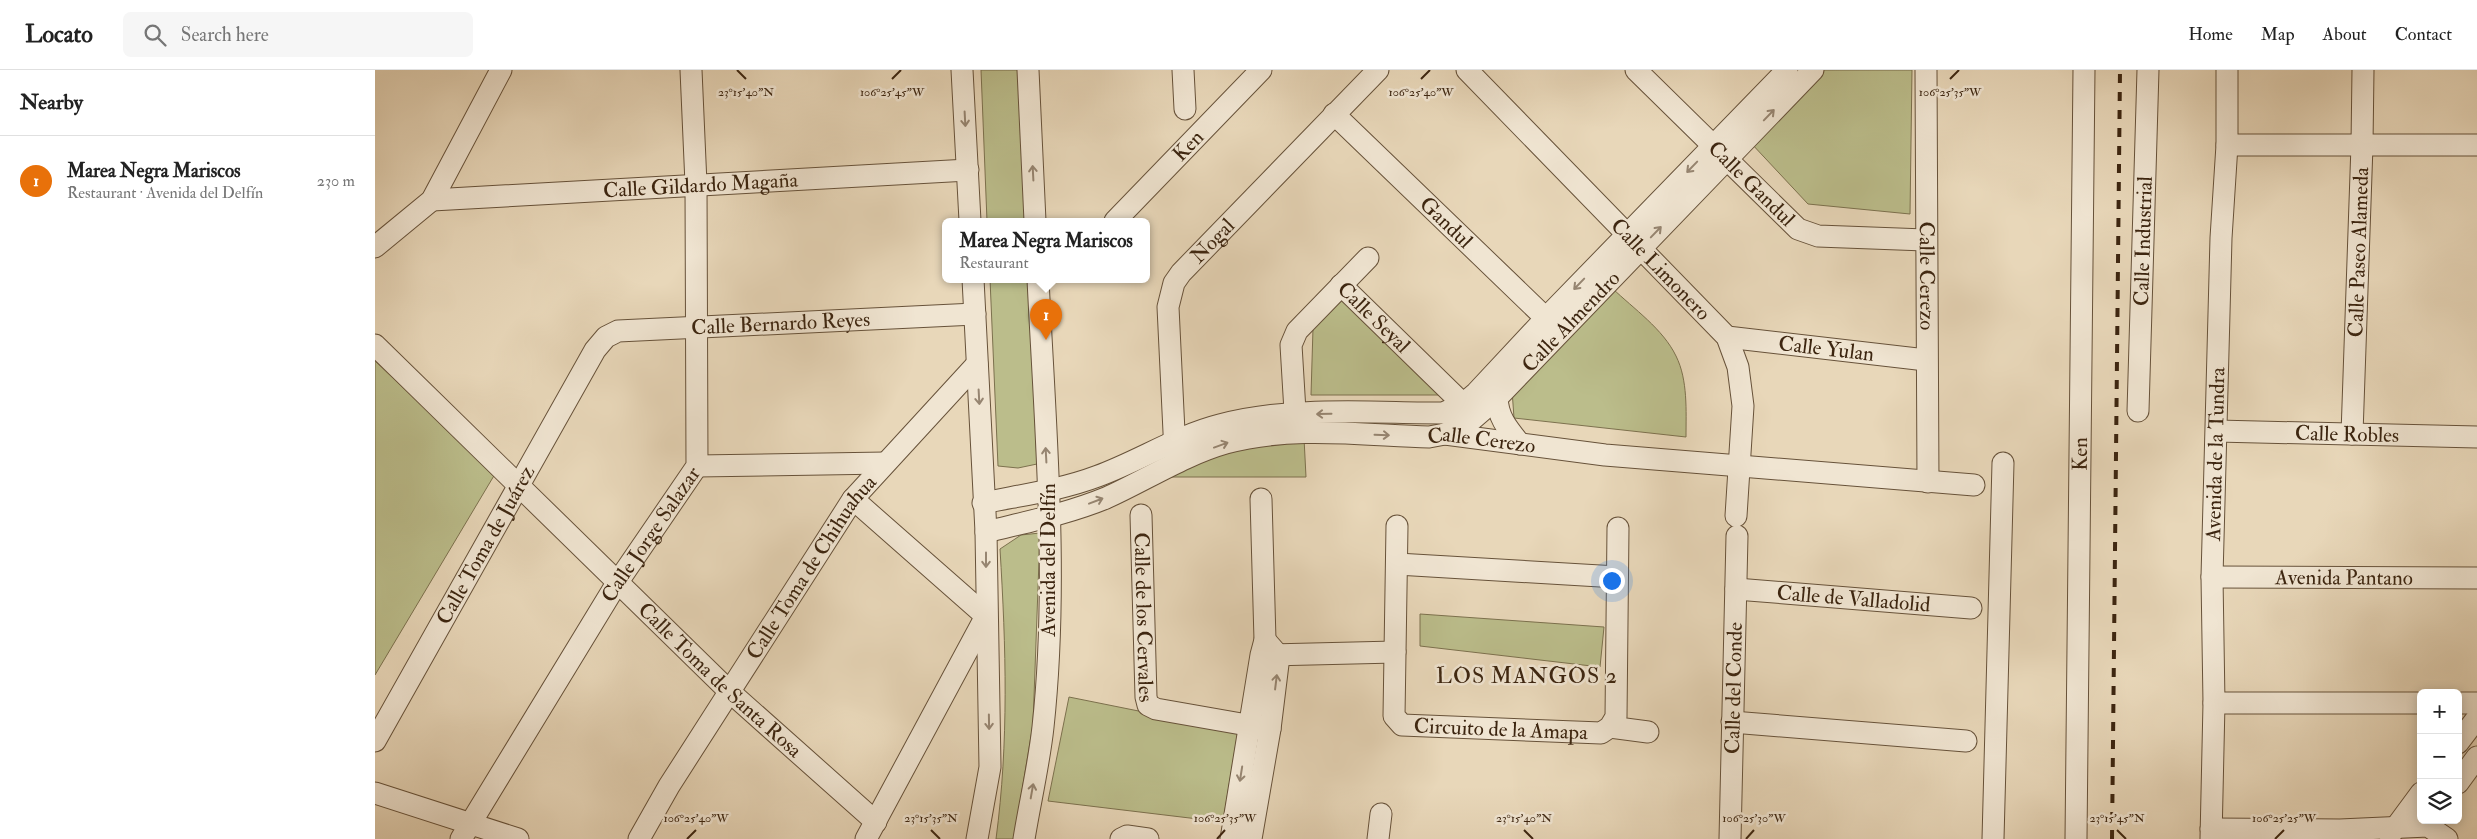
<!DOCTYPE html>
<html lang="en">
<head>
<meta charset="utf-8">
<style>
  body { margin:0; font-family:"IM FELL Double Pica",serif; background:#f6f6f6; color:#222 }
  .controls { position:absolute; right:15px; bottom:15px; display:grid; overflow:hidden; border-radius:8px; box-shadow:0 2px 12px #0003 }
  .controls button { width:45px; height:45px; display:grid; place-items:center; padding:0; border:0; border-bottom:1px solid #e0e0e0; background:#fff; color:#222; font:25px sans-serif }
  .you { position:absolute; left:1236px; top:510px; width:18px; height:18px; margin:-12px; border:4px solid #fff; border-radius:50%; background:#1a73e8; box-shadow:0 0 0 8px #1a73e833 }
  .badge { display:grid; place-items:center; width:32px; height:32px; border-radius:50%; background:#8f2418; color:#fff; font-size:16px; font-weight:700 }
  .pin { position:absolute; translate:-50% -41px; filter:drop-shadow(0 1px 2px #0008) }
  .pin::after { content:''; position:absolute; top:26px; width:18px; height:15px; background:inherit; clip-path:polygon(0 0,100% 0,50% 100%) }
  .popup { position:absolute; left:567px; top:148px; width:208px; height:65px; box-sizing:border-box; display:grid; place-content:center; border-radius:8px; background:#fff; filter:drop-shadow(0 1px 4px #0005); font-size:16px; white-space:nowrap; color:#767676 }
  .popup b { font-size:19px; color:#222 }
  .popup::after { content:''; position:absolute; left:50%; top:100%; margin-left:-10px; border:10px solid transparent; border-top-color:#fff }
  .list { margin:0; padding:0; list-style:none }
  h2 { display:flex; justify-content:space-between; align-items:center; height:65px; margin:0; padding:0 20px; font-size:21px }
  h2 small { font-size:16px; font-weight:400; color:#767676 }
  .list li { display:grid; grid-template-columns:32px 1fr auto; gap:15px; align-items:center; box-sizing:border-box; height:90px; padding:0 20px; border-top:1px solid #e0e0e0 }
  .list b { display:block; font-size:19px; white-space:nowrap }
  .list p { margin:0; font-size:16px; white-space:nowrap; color:#767676 }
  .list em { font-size:16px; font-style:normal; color:#767676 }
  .icon { flex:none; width:28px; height:28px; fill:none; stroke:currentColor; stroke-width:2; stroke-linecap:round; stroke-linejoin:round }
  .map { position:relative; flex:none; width:2102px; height:769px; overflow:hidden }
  header { display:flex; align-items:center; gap:30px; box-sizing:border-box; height:70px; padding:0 25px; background:#fff; border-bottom:1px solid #e0e0e0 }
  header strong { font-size:24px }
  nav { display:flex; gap:28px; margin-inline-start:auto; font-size:18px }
  .search { width:350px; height:45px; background:#f6f6f6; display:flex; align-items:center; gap:12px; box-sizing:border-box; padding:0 18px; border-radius:8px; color:#767676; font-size:19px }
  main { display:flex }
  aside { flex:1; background:#fff }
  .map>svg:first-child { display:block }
  .green { fill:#bbbd8b; stroke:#7c714e }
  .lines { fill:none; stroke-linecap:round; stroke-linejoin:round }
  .minor-casing { stroke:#67523a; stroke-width:23 }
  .minor { stroke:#f0e5d2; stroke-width:21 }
  .rail { stroke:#3c2510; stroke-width:4; stroke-dasharray:9 9; stroke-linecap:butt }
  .oneway { stroke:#968571 }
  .ticks { fill:none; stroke:#3c2510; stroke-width:2 }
  .labels { text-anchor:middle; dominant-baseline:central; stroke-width:5; stroke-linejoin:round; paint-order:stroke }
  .street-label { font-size:21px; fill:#3c2510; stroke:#f0e5d2 }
  .neighbourhood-label { font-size:22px; letter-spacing:1px; fill:#3c2510; stroke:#f0e5d2 }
  .ticks-label { font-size:12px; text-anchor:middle; fill:#3c2510; stroke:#f0e5d2; stroke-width:5; stroke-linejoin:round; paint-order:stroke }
</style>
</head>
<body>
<header>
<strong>Locato</strong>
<div class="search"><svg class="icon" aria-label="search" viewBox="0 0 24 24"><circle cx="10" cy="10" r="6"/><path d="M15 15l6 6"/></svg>Search here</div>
<nav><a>Home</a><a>Map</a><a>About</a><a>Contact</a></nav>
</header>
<main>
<aside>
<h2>Nearby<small></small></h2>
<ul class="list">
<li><span class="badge" style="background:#e8710a">1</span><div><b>Marea Negra Mariscos</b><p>Restaurant · Avenida del Delfín</p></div><em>230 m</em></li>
</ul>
</aside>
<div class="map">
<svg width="2102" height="769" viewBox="0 0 2102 769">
  <rect width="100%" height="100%" fill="#e8d7b9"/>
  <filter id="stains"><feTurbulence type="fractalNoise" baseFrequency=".004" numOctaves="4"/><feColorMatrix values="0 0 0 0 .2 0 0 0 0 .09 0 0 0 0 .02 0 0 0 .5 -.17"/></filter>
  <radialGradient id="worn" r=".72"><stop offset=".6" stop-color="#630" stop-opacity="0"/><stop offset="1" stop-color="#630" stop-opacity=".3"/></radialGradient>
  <path class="green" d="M606,0H645L651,151H612Z
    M1444,0H1537L1535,144L1433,134L1375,72Z
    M615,209H654L662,394L643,398L623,396Z
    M1237,218C1259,239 1288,259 1301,286C1313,310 1311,341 1311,367L1139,348L1137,320Z
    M969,228L1068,325H936L938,258Z
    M0,291L120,404L0,605Z
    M929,368L931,407H789L878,369Z
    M665,463L658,654L639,769H621C634,671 631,578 625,479L646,465Z
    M1045,544L1229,557L1225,597L1045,576Z
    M694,627L863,661L848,752L673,731Z"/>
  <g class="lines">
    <g class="minor-casing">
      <g id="minor">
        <path d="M587,0L595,151"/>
        <path d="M653,0L660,151"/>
        <path d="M808,0L810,39"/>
        <path id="s1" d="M1092,0L1352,267L1363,297L1368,336L1361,446"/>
        <path id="s2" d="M1261,0L1423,159L1443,166L1550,170"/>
        <path id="s3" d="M1551,0L1553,412"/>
        <path id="s4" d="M959,44L1181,258"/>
        <path d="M1852,75H2102"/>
        <path id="s5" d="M57,130L593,100"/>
        <path id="s6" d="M740,151L886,0"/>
        <path d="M0,177L57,130L126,0"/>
        <path d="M598,209L611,462L615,697L602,769"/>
        <path id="s7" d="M966,215L1088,334"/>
        <path id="s8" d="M1352,267L1551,290"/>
        <path id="s9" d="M0,275L355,622L501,752"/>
        <path d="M1122,328C1123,348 1133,359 1145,374"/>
        <path id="s10" d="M1763,341L1773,0"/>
        <path d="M921,358L916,275L922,261L993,188"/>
        <path id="s11" d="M1842,361L2102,367"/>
        <path id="s12" d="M1070,364L1093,353L1122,328L1438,0"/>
        <path id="s13" d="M1977,364L1987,75L1988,0"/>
        <path id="s14" d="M800,383L793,237L799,213L806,203L1003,0"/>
        <path d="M322,396L510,393"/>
        <path d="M478,429L611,546L491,769"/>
        <path d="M608,433C647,425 686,420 723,406C764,391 802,366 845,355C916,336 994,343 1068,343L1088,334L1101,323L1171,248L1412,0"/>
        <path id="s15" d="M766,445L771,627L773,635L781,639L895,659"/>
        <path id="s16" d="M1022,456L1019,646L1027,655L1226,663L1235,657L1241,647L1243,458"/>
        <path id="s17" d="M611,462C651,452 692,444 731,428C771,410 809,385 851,373C916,355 988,365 1054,367L1070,364L1230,385L1599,415"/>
        <path d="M1022,494L1242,507"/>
        <path id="s18" d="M1837,507L2102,508"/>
        <path id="s19" d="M1361,519L1596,538"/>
        <path d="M891,585L1020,582"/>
        <path d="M1839,633H2046"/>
        <path d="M2083,633H2102"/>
        <path d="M1357,652L1591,671"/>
        <path d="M1235,657L1273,662"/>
        <path id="s20" d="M0,671L220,280L231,267L243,261L600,244"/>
        <path d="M2083,673L2102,648"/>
        <path d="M2083,713L2102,687"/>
        <path d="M0,723L143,769"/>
        <path d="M1836,759L1965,760L2053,756L2072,769"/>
        <path d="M2015,765L2046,723"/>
        <path id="s21" d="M86,769L242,513L322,396L321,114L316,0"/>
        <path id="s22" d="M264,769L294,716L478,429L602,294"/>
        <path d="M649,769C655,732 664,694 668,657C684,510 670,356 663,209"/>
        <path d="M746,769L752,766L773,769"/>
        <path d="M856,769L886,585L890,570L886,429"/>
        <path d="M876,769L895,659L904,586L890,570"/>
        <path d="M1003,769L1006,744"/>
        <path id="s23" d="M1355,769L1362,466"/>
        <path d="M1618,769L1628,393"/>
        <path id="s24" d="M1701,769L1709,0"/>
        <path id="s25" d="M1836,769L1839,633L1837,507L1846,168L1852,75V0"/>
      </g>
    </g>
    <use href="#minor" class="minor"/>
    <path class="rail" d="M1737,769L1745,0"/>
  </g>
  <defs><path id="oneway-shaft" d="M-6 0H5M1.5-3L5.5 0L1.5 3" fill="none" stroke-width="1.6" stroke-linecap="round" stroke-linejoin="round" transform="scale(1.25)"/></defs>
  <g class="oneway">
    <use href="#oneway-shaft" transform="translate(1394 45) rotate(-46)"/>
    <use href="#oneway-shaft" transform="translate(590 49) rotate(87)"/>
    <use href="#oneway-shaft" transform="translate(1317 97) rotate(134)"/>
    <use href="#oneway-shaft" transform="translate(658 103) rotate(-93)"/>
    <use href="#oneway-shaft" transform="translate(1281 162) rotate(-46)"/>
    <use href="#oneway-shaft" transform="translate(1204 214) rotate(134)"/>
    <use href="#oneway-shaft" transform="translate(604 327) rotate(87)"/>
    <use href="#oneway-shaft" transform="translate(949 344) rotate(179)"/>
    <use href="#oneway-shaft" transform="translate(1007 365) rotate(2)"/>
    <use href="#oneway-shaft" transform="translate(846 375) rotate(-20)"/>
    <use href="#oneway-shaft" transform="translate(671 385) rotate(-93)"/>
    <use href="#oneway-shaft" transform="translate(721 431) rotate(-21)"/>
    <use href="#oneway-shaft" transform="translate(611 490) rotate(90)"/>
    <use href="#oneway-shaft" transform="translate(901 612) rotate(-83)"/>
    <use href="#oneway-shaft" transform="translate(614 652) rotate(89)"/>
    <use href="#oneway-shaft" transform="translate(866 704) rotate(99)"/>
    <use href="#oneway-shaft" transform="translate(657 721) rotate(-80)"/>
  </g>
  <path class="ticks" d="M362,0L371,9M517,9L526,0M1046,9L1055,0M1575,9L1584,0M556,760L565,769M1149,760L1158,769M1742,760L1751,769M312,769L321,760M842,769L850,760M1371,769L1379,760M1900,769L1909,760"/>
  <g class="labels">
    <g class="street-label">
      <text stroke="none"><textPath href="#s6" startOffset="105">Ken</textPath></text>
      <text stroke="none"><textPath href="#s5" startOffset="269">Calle Gildardo Magaña</textPath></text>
      <text stroke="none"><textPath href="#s2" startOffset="162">Calle Gandul</textPath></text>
      <text stroke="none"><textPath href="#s4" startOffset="156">Gandul</textPath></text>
      <text stroke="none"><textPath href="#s14" startOffset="228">Nogal</textPath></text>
      <text stroke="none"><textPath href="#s10" startOffset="170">Calle Industrial</textPath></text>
      <text stroke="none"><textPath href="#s13" startOffset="182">Calle Paseo Alameda</textPath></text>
      <text stroke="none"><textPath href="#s1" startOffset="278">Calle Limonero</textPath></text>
      <text stroke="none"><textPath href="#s3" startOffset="206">Calle Cerezo</textPath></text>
      <text stroke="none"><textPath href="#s12" startOffset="170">Calle Almendro</textPath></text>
      <text stroke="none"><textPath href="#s20" startOffset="642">Calle Bernardo Reyes</textPath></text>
      <text stroke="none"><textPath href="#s7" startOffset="46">Calle Seyal</textPath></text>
      <text stroke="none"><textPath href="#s8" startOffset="100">Calle Yulan</textPath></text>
      <text stroke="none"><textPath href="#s11" startOffset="130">Calle Robles</textPath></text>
      <text stroke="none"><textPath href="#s17" startOffset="514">Calle Cerezo</textPath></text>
      <text stroke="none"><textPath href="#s24" startOffset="385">Ken</textPath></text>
      <text stroke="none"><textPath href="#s25" startOffset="385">Avenida de la Tundra</textPath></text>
      <text stroke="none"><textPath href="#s21" startOffset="359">Calle Jorge Salazar</textPath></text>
      <text stroke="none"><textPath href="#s20" startOffset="225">Calle Toma de Juárez</textPath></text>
      <text transform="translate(673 490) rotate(-90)">Avenida del Delfín</text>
      <text stroke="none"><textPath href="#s22" startOffset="322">Calle Toma de Chihuahua</textPath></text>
      <text stroke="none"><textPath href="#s18" startOffset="132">Avenida Pantano</textPath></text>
      <text stroke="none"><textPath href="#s19" startOffset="118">Calle de Valladolid</textPath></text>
      <text stroke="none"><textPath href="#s15" startOffset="102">Calle de los Cervales</textPath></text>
      <text stroke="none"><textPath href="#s9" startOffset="481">Calle Toma de Santa Rosa</textPath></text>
      <text stroke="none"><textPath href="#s23" startOffset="151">Calle del Conde</textPath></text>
      <text stroke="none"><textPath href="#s16" startOffset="301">Circuito de la Amapa</textPath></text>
    </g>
    <g class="neighbourhood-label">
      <text x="1152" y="606">LOS MANGOS 2</text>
    </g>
  </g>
  <g class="ticks-label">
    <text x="371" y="26">23°15'40"N</text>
    <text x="517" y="26">106°25'45"W</text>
    <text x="1046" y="26">106°25'40"W</text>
    <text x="1575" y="26">106°25'35"W</text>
    <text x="321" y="752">106°25'40"W</text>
    <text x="850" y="752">106°25'35"W</text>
    <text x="1379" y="752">106°25'30"W</text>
    <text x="1909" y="752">106°25'25"W</text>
    <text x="556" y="752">23°15'35"N</text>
    <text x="1149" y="752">23°15'40"N</text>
    <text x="1742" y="752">23°15'45"N</text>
  </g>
  <rect width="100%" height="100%" filter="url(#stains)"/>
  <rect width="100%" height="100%" fill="url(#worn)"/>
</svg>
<div class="controls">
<button>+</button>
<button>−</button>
<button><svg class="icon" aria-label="layers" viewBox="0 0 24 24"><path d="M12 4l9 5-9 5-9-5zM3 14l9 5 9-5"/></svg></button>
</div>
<div class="you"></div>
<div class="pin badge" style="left:671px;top:270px;background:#e8710a">1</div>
<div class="popup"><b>Marea Negra Mariscos</b>Restaurant</div>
</div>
</main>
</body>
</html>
